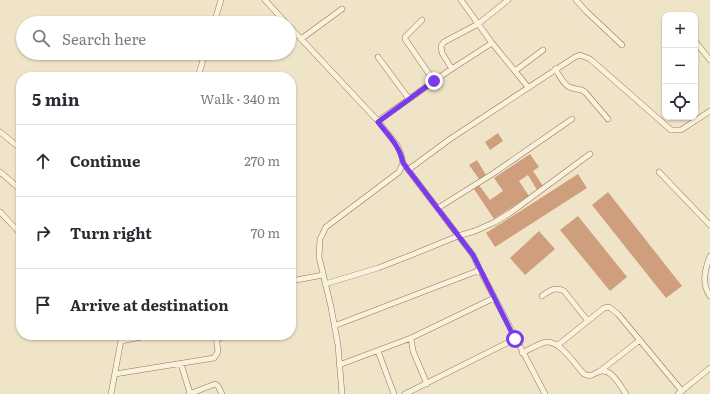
<!DOCTYPE html>
<html lang="en">
<head>
<meta charset="utf-8">
<style>
  body { margin:0; font-family:Literata,serif; background:#f7f7f7; color:#2b2b33 }
  .controls { position:absolute; right:12px; top:12px; display:grid; overflow:hidden; border-radius:8px; box-shadow:0 1px 3px #0004 }
  .controls button { width:36px; height:36px; display:grid; place-items:center; padding:0; border:0; border-bottom:1px solid #e1e1e2; background:#fff; color:#2b2b33; font:20px sans-serif }
  .stop { position:absolute; width:12px; height:12px; margin:-9px; border:3px solid #7c3aed; border-radius:50%; background:#fff }
  .stop.end { background:#7c3aed; border-color:#fff; box-shadow:0 1px 4px #0008 }
  .list { margin:0; padding:0; list-style:none }
  h2 { display:flex; justify-content:space-between; align-items:center; height:52px; margin:0; padding:0 16px; font-size:17px }
  h2 small { font-size:13px; font-weight:400; color:#7c7c81 }
  .list li { display:grid; grid-template-columns:26px 1fr auto; gap:12px; align-items:center; box-sizing:border-box; height:72px; padding:0 16px; border-top:1px solid #e1e1e2 }
  .list b { display:block; font-size:15px; white-space:nowrap }
  .list em { font-size:13px; font-style:normal; color:#7c7c81 }
  .icon { flex:none; width:22px; height:22px; fill:none; stroke:currentColor; stroke-width:2; stroke-linecap:round; stroke-linejoin:round }
  .map { position:relative; flex:none; width:710px; height:394px; overflow:hidden }
  .search { position:absolute; background:#fff; box-shadow:0 1px 3px #0004; left:16px; top:16px; width:280px; height:44px; display:flex; align-items:center; gap:10px; box-sizing:border-box; padding:0 14px; border-radius:22px; color:#7c7c81; font-size:15px }
  .panel { position:absolute; background:#fff; box-shadow:0 1px 3px #0004; left:16px; top:72px; width:280px; height:268px; border-radius:16px }
  .map>svg:first-child { display:block }
  .building { fill:#cf9f7d }
  .lines { fill:none; stroke-linecap:round; stroke-linejoin:round }
  .street-casing { stroke:#8d765c; stroke-width:6 }
  .street { stroke:#faf1dc; stroke-width:5 }
  .route { stroke:#7c3aed; stroke-width:5 }
</style>
</head>
<body>
<div class="map">
<svg width="710" height="394" viewBox="0 0 710 394">
  <rect width="100%" height="100%" fill="#f0e4c8"/>
  <path class="building" d="M498,133L503,141L490,150L485,142Z
    M530,154L539,167L533,171L543,186L537,190L528,175L519,181L529,196L494,219L474,189L479,185L490,200L503,191L494,178Z
    M477,160L486,175L479,179L469,165Z
    M578,174L587,188L495,247L486,233Z
    M608,192L682,286L666,298L592,205Z
    M578,216L627,277L610,291L560,230Z
    M539,231L555,249L525,275L510,258Z"/>
  <g class="lines">
    <g class="street-casing">
      <path id="street" d="M265,0L286,23
        M461,0L492,43L528,87
        M576,0L587,12L622,45
        M422,20L405,37V39L434,81
        M214,23L221,0
        M289,26L378,121L397,145L401,154L403,163L399,172L326,227L320,239L319,257L331,307L338,345L342,394
        M301,39L342,9
        M695,41L710,60
        M378,57L409,99
        M452,69L442,53L441,46L444,42L478,24L508,0
        M555,69C559,74 563,84 569,87C575,90 580,88 585,92L608,119
        M515,71L543,50
        M198,77L205,53
        M378,121L447,72L492,43
        M0,132L21,149
        M403,163L473,255L480,270L545,394
        M408,170L450,139L575,57L580,55L590,59L671,130H681L710,111
        M0,172L21,190
        M659,172L710,225
        M438,208L494,173L572,119
        M0,212L21,234
        M710,256C705,269 701,284 710,296
        M291,281L323,275
        M325,284L378,268L409,256L458,236L475,231L495,222L510,213L590,154
        M542,296C549,291 555,286 564,291L588,321
        M334,326L480,270
        M411,338L413,351L427,384
        M217,340L224,335
        M121,341L152,335
        M558,345L604,308L609,307L618,314L682,391
        M378,351L394,394
        M522,353C530,349 538,344 546,342C560,340 575,365 584,374C590,377 592,375 598,372C611,366 620,386 626,394
        M181,364L190,393
        M339,365L411,338L494,298
        M600,371L640,340
        M115,374L214,358L218,352L216,335
        M111,394L122,335
        M189,394L215,384L218,386L222,394
        M405,394L515,339
        M678,394L710,368"/>
    </g>
    <use href="#street" class="street"/>
  </g>
  <g class="lines">
    <path class="route" d="M434,81L378,122C388,135 400,146 403,163L473,255L515,339"/>
  </g>
</svg>
<div class="controls">
<button>+</button>
<button>−</button>
<button><svg class="icon" aria-label="locate" viewBox="0 0 24 24"><circle cx="12" cy="12" r="6"/><path d="M12 2v4M12 18v4M2 12h4M18 12h4"/></svg></button>
</div>
<div class="stop" style="left:515px;top:339px"></div>
<div class="stop end" style="left:434px;top:81px"></div>
<div class="search"><svg class="icon" aria-label="search" viewBox="0 0 24 24"><circle cx="10" cy="10" r="6"/><path d="M15 15l6 6"/></svg>Search here</div>
<section class="panel">
<h2>5 min<small>Walk · 340 m</small></h2>
<ul class="list">
<li><svg class="icon" aria-label="ahead" viewBox="0 0 24 24"><path d="M12 20V5M6 11l6-6 6 6"/></svg><div><b>Continue</b></div><em>270 m</em></li>
<li><svg class="icon" aria-label="right" viewBox="0 0 24 24"><path d="M7 20v-9h11M14 6l5 5-5 5"/></svg><div><b>Turn right</b></div><em>70 m</em></li>
<li><svg class="icon" aria-label="arrive" viewBox="0 0 24 24"><path d="M6 21V4h12l-3 4 3 4H6"/></svg><div><b>Arrive at destination</b></div></li>
</ul>
</section>
</div>
</body>
</html>
